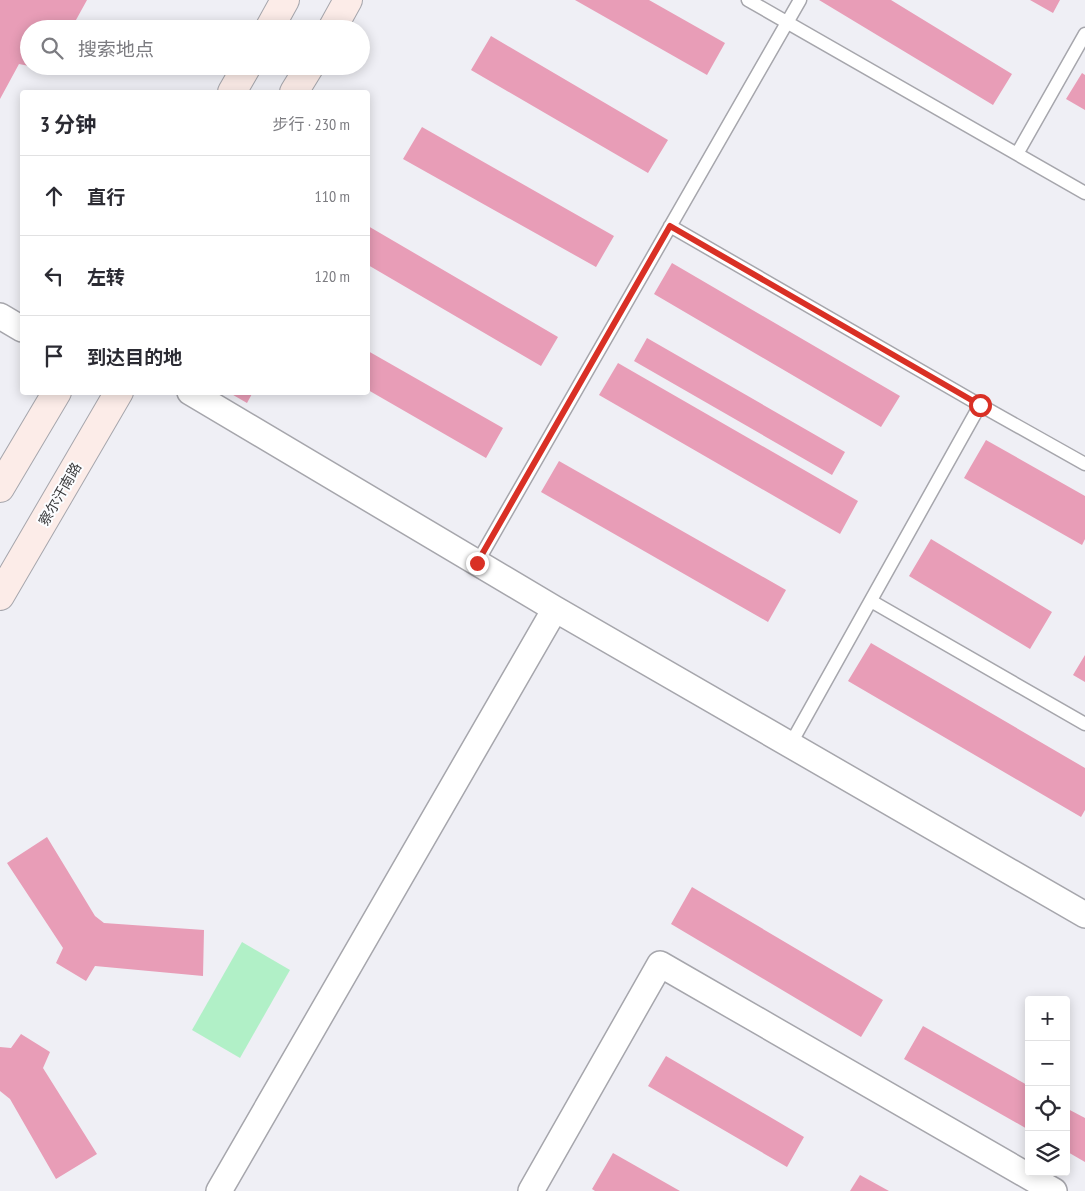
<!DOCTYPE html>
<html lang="zh">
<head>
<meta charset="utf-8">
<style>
  body { margin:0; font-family:"PT Sans Narrow","Noto Sans SC",sans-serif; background:#f7f7f7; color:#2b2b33 }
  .controls { position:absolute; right:15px; bottom:15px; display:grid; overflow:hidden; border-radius:5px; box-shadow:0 2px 12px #0003 }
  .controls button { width:45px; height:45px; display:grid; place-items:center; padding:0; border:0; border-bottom:1px solid #e1e1e2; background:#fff; color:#2b2b33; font:25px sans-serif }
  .stop { position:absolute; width:15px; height:15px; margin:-11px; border:4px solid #d93025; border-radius:50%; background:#fff }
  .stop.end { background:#d93025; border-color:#fff; box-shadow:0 1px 5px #0008 }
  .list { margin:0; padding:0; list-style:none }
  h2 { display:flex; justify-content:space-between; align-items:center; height:65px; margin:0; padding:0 20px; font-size:21px }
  h2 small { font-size:16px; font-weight:400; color:#7c7c81 }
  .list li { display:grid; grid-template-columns:32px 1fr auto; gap:15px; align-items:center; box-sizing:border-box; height:80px; padding:0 20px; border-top:1px solid #e1e1e2 }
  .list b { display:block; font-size:19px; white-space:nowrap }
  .list em { font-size:16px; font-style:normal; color:#7c7c81 }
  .icon { flex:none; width:28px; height:28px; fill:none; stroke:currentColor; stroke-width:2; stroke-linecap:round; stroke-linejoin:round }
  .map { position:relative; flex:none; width:1085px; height:1191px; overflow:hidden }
  .search { position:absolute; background:#fff; box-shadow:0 2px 12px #0003; left:20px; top:20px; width:350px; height:55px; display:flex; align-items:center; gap:12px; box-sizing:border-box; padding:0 18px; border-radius:28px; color:#7c7c81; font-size:19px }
  .panel { position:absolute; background:#fff; box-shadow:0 2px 12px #0003; left:20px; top:90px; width:350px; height:305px; border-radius:5px }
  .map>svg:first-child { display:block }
  .green { fill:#b1f0c7 }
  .building { fill:#e89db7 }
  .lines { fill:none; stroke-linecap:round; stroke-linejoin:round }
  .lane-casing { stroke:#a6a6ac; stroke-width:15 }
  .street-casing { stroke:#a6a6ac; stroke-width:28 }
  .secondary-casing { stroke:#a6a6ac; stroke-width:30 }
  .lane { stroke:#fff; stroke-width:12 }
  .street { stroke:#fff; stroke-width:25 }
  .secondary { stroke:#fcece8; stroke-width:28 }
  .route { stroke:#d93025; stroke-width:6 }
  .labels { text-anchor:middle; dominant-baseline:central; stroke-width:4; stroke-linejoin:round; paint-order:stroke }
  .street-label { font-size:14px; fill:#3b3b3d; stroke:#fcfdff }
</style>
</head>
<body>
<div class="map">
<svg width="1085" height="1191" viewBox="0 0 1085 1191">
  <rect width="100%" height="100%" fill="#efeff5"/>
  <path class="green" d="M242,942L290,970L240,1058L192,1030Z"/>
  <path class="building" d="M0,0H87L71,29H29V66L19,64L0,99Z
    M575,0H649L725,43L707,75Z
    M819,0H891L1012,74L993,105Z
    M1030,0H1060L1053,13Z
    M491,36L668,140L648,173L471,70Z
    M1082,73L1085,75V110L1066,99Z
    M422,127L614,236L596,267L403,159Z
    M368,226L558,337L541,366L368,265Z
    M672,263L900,396L881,427L654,294Z
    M647,338L845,452L832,475L634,361Z
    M368,351L503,428L486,458L368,390Z
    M618,363L858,501L840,534L599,395Z
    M228,392H253L247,403Z
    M986,440L1085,496V539L1082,545L964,478Z
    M559,461L786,590L768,622L541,492Z
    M931,539L1052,612L1030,649L909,576Z
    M871,643L1085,768V810L1081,817L848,681Z
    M1085,655V682L1073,675Z
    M47,837L95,916L104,923L204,930L203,976L95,966L86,981L56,963L63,948L7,863Z
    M692,887L883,1000L861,1037L671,924Z
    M923,1026L1029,1086V1130L904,1059Z
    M21,1034L50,1052L43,1068L97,1154L56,1179L10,1099L0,1091V1047L11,1048Z
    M666,1056L804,1137L787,1167L648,1086Z
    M1066,1108L1085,1118V1162L1066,1151Z
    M613,1153L680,1191H595L592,1189Z
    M860,1175L889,1191H850Z"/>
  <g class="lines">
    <g class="lane-casing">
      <path id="lane" d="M748,0L1085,193
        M1017,154L1085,34
        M670,226L980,405L1085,464
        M477,563L800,0
        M871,601L1085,724
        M790,745L980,405"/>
    </g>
    <g class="street-casing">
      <path id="street" d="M0,316L22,329
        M190,392L555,609L1085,915
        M219,1191L555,609
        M531,1191L660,964L1054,1191"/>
    </g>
    <g class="secondary-casing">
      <path id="secondary" d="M269,29L285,0
        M332,29L348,0
        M232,92L247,66
        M294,92L310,66
        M0,488L57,392
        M0,596L119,392"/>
    </g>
    <use href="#lane" class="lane"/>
    <use href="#street" class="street"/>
    <use href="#secondary" class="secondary"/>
  </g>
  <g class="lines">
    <path class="route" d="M477,563L670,226L980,405"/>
  </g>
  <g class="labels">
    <g class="street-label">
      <text transform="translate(60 494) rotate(-60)">察尔汗南路</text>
    </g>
  </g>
</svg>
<div class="controls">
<button>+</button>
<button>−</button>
<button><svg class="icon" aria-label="locate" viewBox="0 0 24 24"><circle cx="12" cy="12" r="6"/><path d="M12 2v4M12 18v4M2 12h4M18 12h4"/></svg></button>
<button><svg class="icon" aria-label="layers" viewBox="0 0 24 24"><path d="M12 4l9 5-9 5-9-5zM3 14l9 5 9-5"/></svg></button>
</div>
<div class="stop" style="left:980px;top:405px"></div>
<div class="stop end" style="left:477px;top:563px"></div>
<div class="search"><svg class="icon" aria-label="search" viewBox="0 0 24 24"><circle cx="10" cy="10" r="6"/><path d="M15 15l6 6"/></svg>搜索地点</div>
<section class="panel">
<h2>3 分钟<small>步行 · 230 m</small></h2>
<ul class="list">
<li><svg class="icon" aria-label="ahead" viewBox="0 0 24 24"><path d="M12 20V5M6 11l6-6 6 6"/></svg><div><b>直行</b></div><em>110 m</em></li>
<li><svg class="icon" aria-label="left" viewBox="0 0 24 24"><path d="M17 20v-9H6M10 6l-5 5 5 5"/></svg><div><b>左转</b></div><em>120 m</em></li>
<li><svg class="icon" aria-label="arrive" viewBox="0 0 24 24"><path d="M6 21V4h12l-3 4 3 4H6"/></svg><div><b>到达目的地</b></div></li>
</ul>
</section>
</div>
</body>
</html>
